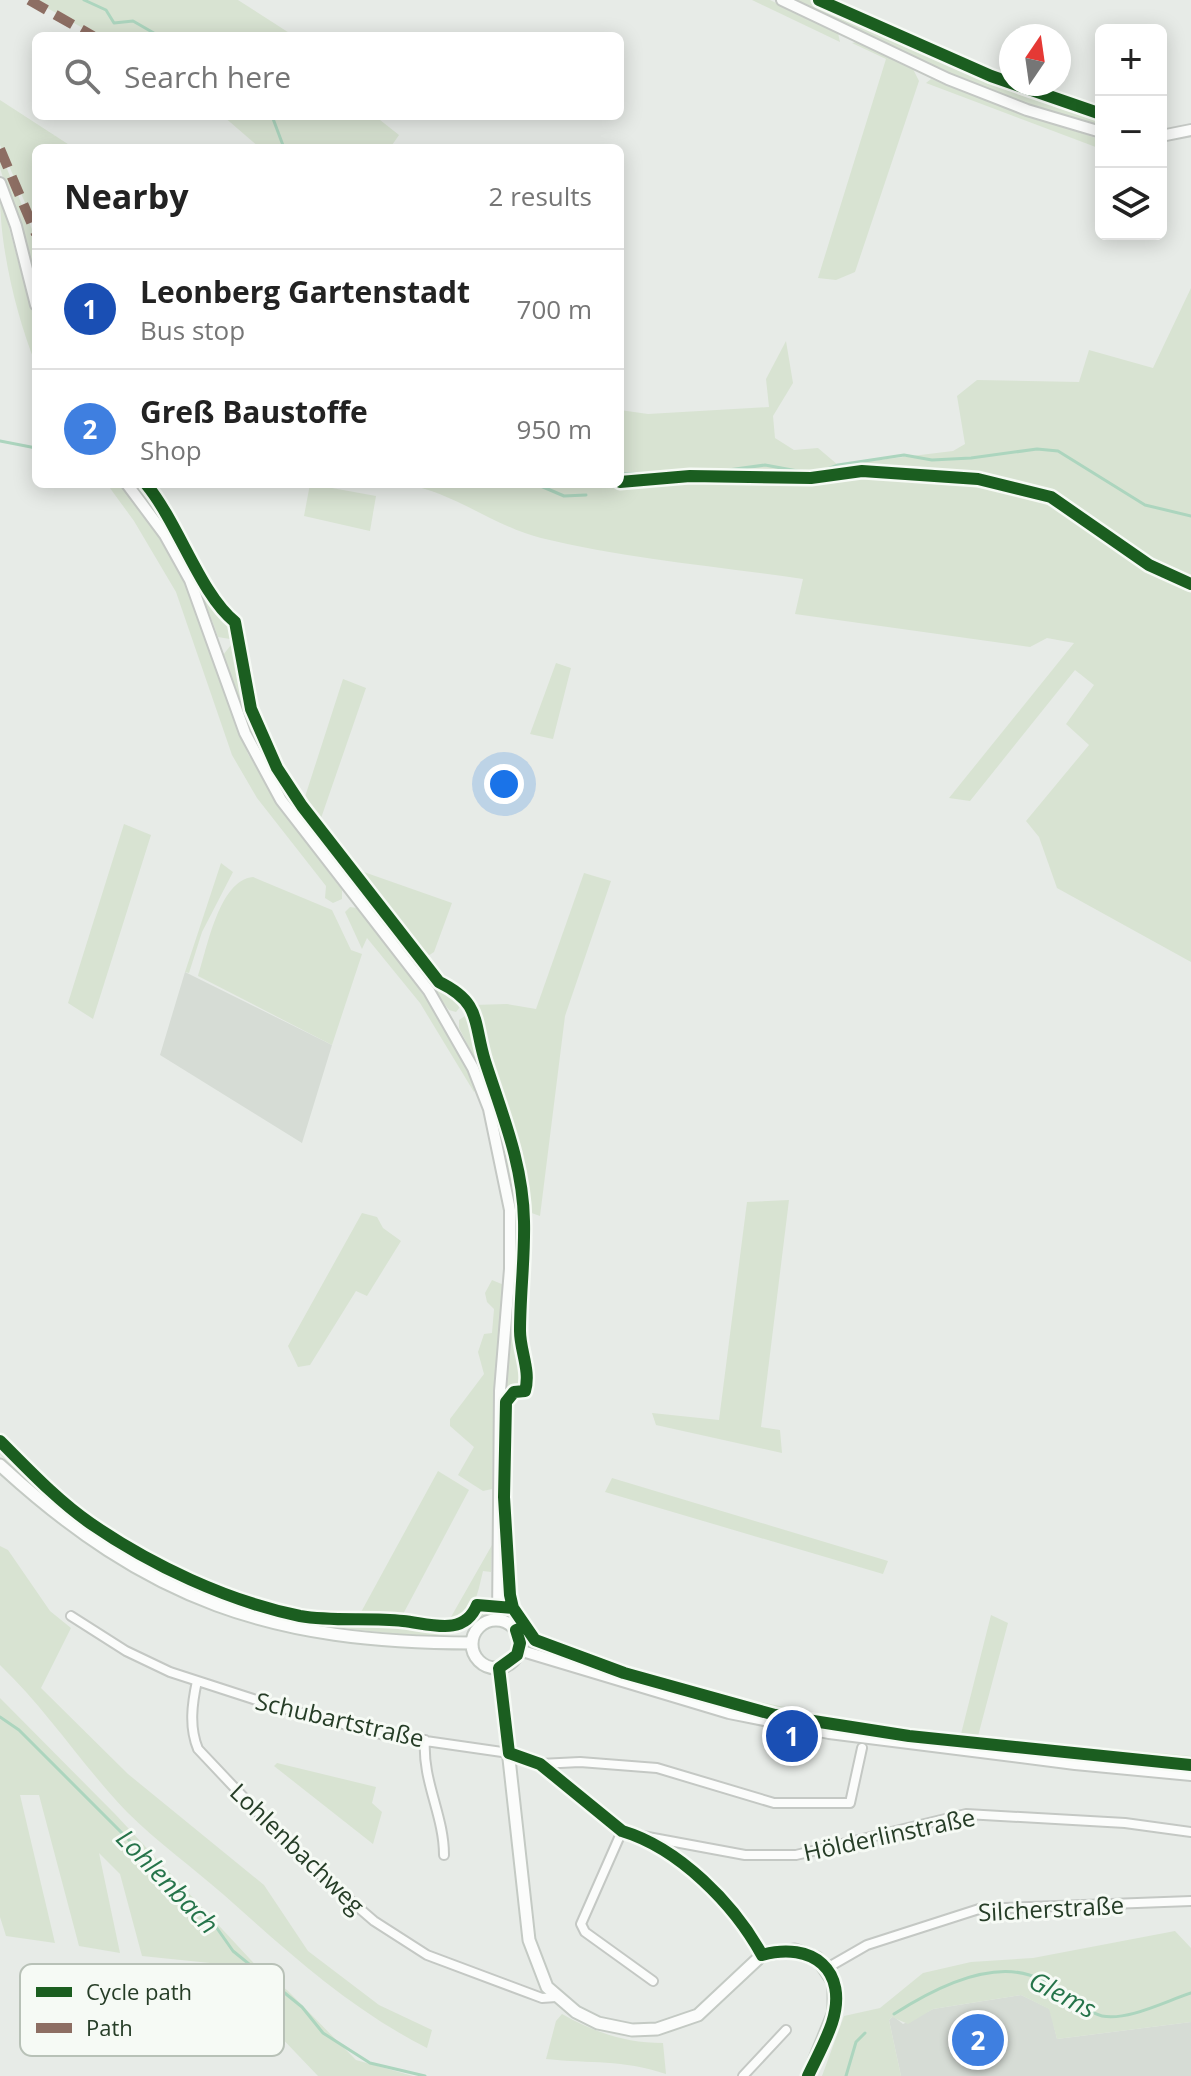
<!DOCTYPE html>
<html lang="en">
<head>
<meta charset="utf-8">
<style>
  body { margin:0; font-family:"Open Sans",sans-serif; background:#f2f2f2; color:#222 }
  .controls { position:absolute; right:24px; top:24px; display:grid; overflow:hidden; border-radius:12px; box-shadow:0 4px 20px #0003 }
  .controls button { width:72px; height:72px; display:grid; place-items:center; padding:0; border:0; border-bottom:2px solid #e0e0e0; background:#fff; color:#222; font:40px sans-serif }
  .compass { position:absolute; left:999px; top:24px; width:72px; height:72px; border-radius:50%; background:#fff; box-shadow:0 4px 20px #0003; rotate:13deg }
  .you { position:absolute; left:504px; top:784px; width:28px; height:28px; margin:-20px; border:6px solid #fff; border-radius:50%; background:#1a73e8; box-shadow:0 0 0 12px #1a73e833 }
  .badge { display:grid; place-items:center; width:52px; height:52px; border-radius:50%; background:#6a7a6a; color:#fff; font-size:26px; font-weight:700 }
  .pin { position:absolute; translate:-50% -50%; border:4px solid #fff; box-shadow:0 2px 8px #0006 }
  .list { margin:0; padding:0; list-style:none }
  h2 { display:flex; justify-content:space-between; align-items:center; height:104px; margin:0; padding:0 32px; font-size:34px }
  h2 small { font-size:26px; font-weight:400; color:#767676 }
  .list li { display:grid; grid-template-columns:52px 1fr auto; gap:24px; align-items:center; box-sizing:border-box; height:120px; padding:0 32px; border-top:2px solid #e0e0e0 }
  .list b { display:block; font-size:30px; white-space:nowrap }
  .list p { margin:0; font-size:26px; white-space:nowrap; color:#767676 }
  .list em { font-size:26px; font-style:normal; color:#767676 }
  .icon { flex:none; width:44px; height:44px; fill:none; stroke:currentColor; stroke-width:2; stroke-linecap:round; stroke-linejoin:round }
  .map { position:relative; flex:none; width:1191px; height:2076px; overflow:hidden }
  .search { position:absolute; background:#fff; box-shadow:0 4px 20px #0003; left:32px; top:32px; width:592px; height:88px; display:flex; align-items:center; gap:20px; box-sizing:border-box; padding:0 28px; border-radius:12px; color:#767676; font-size:30px }
  .panel { position:absolute; background:#fff; box-shadow:0 4px 20px #0003; left:32px; top:144px; width:592px; height:344px; border-radius:12px }
  .map>svg:first-child { display:block }
  .built { fill:#d6dcd5 }
  .green { fill:#d8e3d2 }
  .lines { fill:none; stroke-linecap:round; stroke-linejoin:round }
  .stream { stroke:#acd5be; stroke-width:3 }
  .minor-casing { stroke:#c4c8c4; stroke-width:12 }
  .tertiary-casing { stroke:#c4c8c4; stroke-width:14 }
  .secondary-casing { stroke:#c4cac4; stroke-width:15 }
  .minor { stroke:#fbfcfb; stroke-width:8 }
  .tertiary { stroke:#fbfcfb; stroke-width:10 }
  .secondary { stroke:#fbfcfb; stroke-width:11 }
  .quiet { stroke:#8d6e63; stroke-width:10; stroke-dasharray:20 10; stroke-linecap:butt }
  .cycleway-casing { stroke:#f6faf5; stroke-width:17 }
  .cycleway { stroke:#1b5e20; stroke-width:12 }
  .labels { text-anchor:middle; dominant-baseline:central; stroke-width:6; stroke-linejoin:round; paint-order:stroke }
  .street-label { font-size:24px; fill:#263d27; stroke:#f6faf5 }
  .water-label { font-size:26px; font-style:italic; fill:#25744a; stroke:#f6faf5 }
  .key { fill:#f6faf5; stroke:#b8c1b7; stroke-width:2 }
  .key-label { font-size:22px; fill:#263d27 }
</style>
</head>
<body>
<div class="map">
<svg width="1191" height="2076" viewBox="0 0 1191 2076">
  <rect width="100%" height="100%" fill="#e7ebe7"/>
  <path class="built" d="M185,972L332,1045L302,1143L160,1055Z
    M1021,1995L1050,2009L1057,2039L1191,2022V2076H901L889,2020L893,2016L903,2024L933,2009Z"/>
  <path class="green" d="M33,0H238L294,36H97Z
    M752,0H770L838,33L840,42Z
    M793,0H814L969,70L1101,116V125C1005,110 881,43 793,0Z
    M856,42L913,69L919,81L855,272L836,280L818,278L886,59L852,43Z
    M931,79L1101,140V149L926,83Z
    M0,100L74,148H36V228L0,145Z
    M223,116H375L399,135L390,148H260Z
    M0,152L36,239V285L0,168Z
    M0,195L36,326V365C16,315 0,248 0,195Z
    M1191,288V962L1057,888L1039,837L1026,821L1089,745L1066,724L1094,685L1075,670L970,801L949,798L1074,643L1047,638L1030,647L795,614L803,579C716,566 627,559 541,538C493,526 454,492 404,484H620V410L648,414L769,407L766,379L786,341L793,383L773,416L775,438L794,450L818,448L838,465L953,451L965,444L957,396L977,380L1079,382L1089,350L1153,368Z
    M107,484H121L157,532L186,585L248,754L289,820L342,890V899L333,903L325,898L326,886L257,798L232,755L176,592L134,521Z
    M134,484H143L153,496L217,611L232,623L235,633L230,639L218,637C199,581 171,531 134,484Z
    M310,484L376,496L370,531L304,516Z
    M231,645L239,652L249,711L282,781L438,984L461,995L464,1002L456,1012L449,1010L291,807L264,764L223,655Z
    M556,663L571,668L553,739L530,734Z
    M343,679L366,688L319,824L303,803Z
    M124,824L151,835L93,1019L68,1003Z
    M221,863L233,872L202,932L189,973L185,972Z
    M361,871L452,903L434,952L428,956L419,954L357,874Z
    M584,873L611,881L565,1016L540,1216L526,1211L510,1120L486,1060L473,1005L507,1004L536,1009Z
    M253,877L332,910L351,950L362,954L332,1045L198,976C207,949 219,880 253,877Z
    M350,907L357,908C402,964 447,1020 476,1088L474,1092L420,1003L367,938L362,949L345,912Z
    M465,1016L473,1018C481,1031 480,1051 485,1066C503,1117 519,1167 521,1222C523,1259 518,1296 518,1333C518,1349 526,1366 525,1382L516,1387L506,1386C516,1246 527,1157 459,1028V1020Z
    M789,1200L761,1427L780,1430L782,1453L656,1425L652,1413L719,1420L747,1202Z
    M362,1213L377,1217L383,1228L401,1241L367,1296L356,1291L310,1365L298,1367L288,1346Z
    M492,1280L504,1285L494,1390L492,1489L483,1491L458,1475L474,1447L450,1426V1419L484,1374L478,1352L484,1334L492,1333L494,1309L487,1302L485,1293Z
    M0,1445C81,1529 185,1596 301,1618C328,1623 354,1620 380,1622C406,1624 440,1636 465,1626C472,1623 476,1614 482,1609L485,1612C465,1643 421,1636 389,1633C229,1619 113,1569 0,1454Z
    M438,1471L469,1490L401,1618L360,1614Z
    M612,1478L888,1561L883,1574L605,1492Z
    M492,1545L491,1572L483,1571C477,1596 474,1619 447,1624Z
    M0,1546L8,1550L50,1611L71,1628L41,1688L128,1774L264,1885L308,1951L379,2005L432,2030L427,2048C350,2009 288,1952 224,1895C192,1867 157,1842 127,1812C82,1765 47,1710 0,1665Z
    M991,1615L1008,1623L978,1736L1191,1756V1769L833,1729L700,1698L691,1695L690,1689L630,1672L628,1678C604,1670 537,1655 524,1635L531,1633L613,1664L723,1694L835,1718L961,1734Z
    M0,1698L115,1814L263,1973L287,1990L356,2060L413,2076H318L210,1963L142,1956L120,1874L99,1853L120,1953L79,1946L39,1795H20L55,1943L6,1936L0,1917Z
    M277,1763L376,1787L372,1803L382,1812L373,1844L274,1766Z
    M1175,1931L1191,1948V2022L1057,2039L1049,2009L1021,1995L933,2009L908,2024L892,2017L889,2020L901,2076H822L844,2016L880,2008L923,1973L971,1962L1033,1958Z
    M562,2014C594,2032 625,2043 663,2043L666,2074C621,2059 592,2064 546,2059L556,2021Z"/>
  <g class="lines">
    <path class="stream" d="M84,0L106,10L114,23L133,21L159,36
      M272,116L284,148
      M0,441L36,448
      M620,474L721,471L765,465L814,474L838,465L904,455L932,460L971,458L1037,449L1058,451L1145,505L1191,516
      M536,484L564,496L586,495
      M0,1717L19,1730L194,1905L207,1914L233,1951L302,2007L323,2033L370,2063L425,2076
      M894,2014C933,1989 998,1955 1043,1981C1057,1989 1087,2013 1102,2016C1128,2021 1166,2001 1191,1993
      M846,2076L856,2042L865,2033"/>
    <g class="minor-casing">
      <path id="minor" d="M71,1616L126,1651L170,1672L275,1706L384,1735L509,1753L540,1764L580,1762L657,1768L774,1803H850L862,1748
        M197,1681C192,1704 189,1727 198,1749L300,1857L374,1921L427,1955L542,1998L556,1997
        M425,1740C422,1781 444,1815 444,1855
        M540,1764L622,1831C679,1848 734,1904 762,1955
        M622,1831L581,1924L585,1932L653,1981
        M637,1835L745,1855H796L966,1814L1125,1823L1191,1832
        M827,1968L867,1945L979,1909L1191,1901
        M743,2076L786,2030"/>
    </g>
    <g class="tertiary-casing">
      <path id="tertiary" d="M782,0L948,79L1027,110L1101,132
        M1161,136L1191,130
        M0,183L16,226L36,305
        M127,484L165,535L190,580L245,733L281,800L429,991L473,1068L489,1109L510,1210V1269L500,1391L498,1620
        M519,1650L729,1713L829,1733L1075,1764L1191,1775"/>
    </g>
    <g class="secondary-casing">
      <path id="secondary" d="M0,1465C148,1601 272,1643 472,1643
        M472 1644a24 24 0 1 1 48 0a24 24 0 1 1-48 0Z
        M499,1668L529,1940L547,1987L576,2012L598,2023L632,2030L657,2029L698,2015L762,1955L795,1950L817,1958L834,1983V2012L808,2076"/>
    </g>
    <use href="#minor" class="minor"/>
    <use href="#tertiary" class="tertiary"/>
    <use href="#secondary" class="secondary"/>
    <path class="quiet" d="M29,0L93,36
      M0,149L36,234"/>
    <g class="cycleway-casing">
      <path id="cycleway" d="M819,0L991,76L1101,114
        M620,482L690,476L811,478L862,471L978,479L1051,497L1149,565L1191,584
        M146,484C179,524 200,594 235,622L251,709L277,768L302,806L439,982C482,1003 473,1022 485,1061C502,1114 523,1164 524,1221C525,1257 520,1294 520,1331C520,1351 531,1371 525,1391L514,1392L506,1402L504,1497L510,1595L513,1608L535,1640L624,1673L775,1715L909,1736L1191,1765
        M0,1441C29,1470 57,1500 90,1523C151,1565 227,1601 300,1616C334,1622 369,1617 403,1621C431,1624 464,1637 477,1605L513,1608
        M524,1627L516,1630L520,1643L517,1655L499,1668L509,1753L540,1764L622,1831C679,1848 734,1904 762,1955C812,1941 849,1970 832,2023C826,2041 816,2059 808,2076"/>
    </g>
    <use href="#cycleway" class="cycleway"/>
  </g>
  <g class="labels">
    <g class="street-label">
      <text transform="translate(340 1719) rotate(13)">Schubartstraße</text>
      <text transform="translate(889 1834) rotate(-12)">Hölderlinstraße</text>
      <text transform="translate(298 1848) rotate(44)">Lohlenbachweg</text>
      <text transform="translate(1051 1908) rotate(-3)">Silcherstraße</text>
    </g>
    <g class="water-label">
      <text transform="translate(168 1881) rotate(46)">Lohlenbach</text>
      <text transform="translate(1063 1994) rotate(27)">Glems</text>
    </g>
  </g>
  <rect x="20" y="1964" width="264" height="92" rx="12" class="key"/>
  <rect x="36" y="1987" width="36" height="10" fill="#1b5e20"/>
  <rect x="36" y="2023" width="36" height="10" fill="#8d6e63"/>
  <g class="key-label">
    <text x="86" y="2000">Cycle path</text>
    <text x="86" y="2036">Path</text>
  </g>
</svg>
<div class="controls">
<button>+</button>
<button>−</button>
<button><svg class="icon" aria-label="layers" viewBox="0 0 24 24"><path d="M12 4l9 5-9 5-9-5zM3 14l9 5 9-5"/></svg></button>
</div>
<svg class="compass" viewBox="-18 -18 36 36"><path d="M0-13l5 13h-10z" fill="#e53935"/><path d="M0 13l5-13h-10z" fill="#767676"/></svg>
<div class="you"></div>
<div class="pin badge" style="left:792px;top:1736px;background:#1a4fb4">1</div>
<div class="pin badge" style="left:978px;top:2040px;background:#3f7fe0">2</div>
<div class="search"><svg class="icon" aria-label="search" viewBox="0 0 24 24"><circle cx="10" cy="10" r="6"/><path d="M15 15l6 6"/></svg>Search here</div>
<section class="panel">
<h2>Nearby<small>2 results</small></h2>
<ul class="list">
<li><span class="badge" style="background:#1a4fb4">1</span><div><b>Leonberg Gartenstadt</b><p>Bus stop</p></div><em>700 m</em></li>
<li><span class="badge" style="background:#3f7fe0">2</span><div><b>Greß Baustoffe</b><p>Shop</p></div><em>950 m</em></li>
</ul>
</section>
</div>
</body>
</html>
